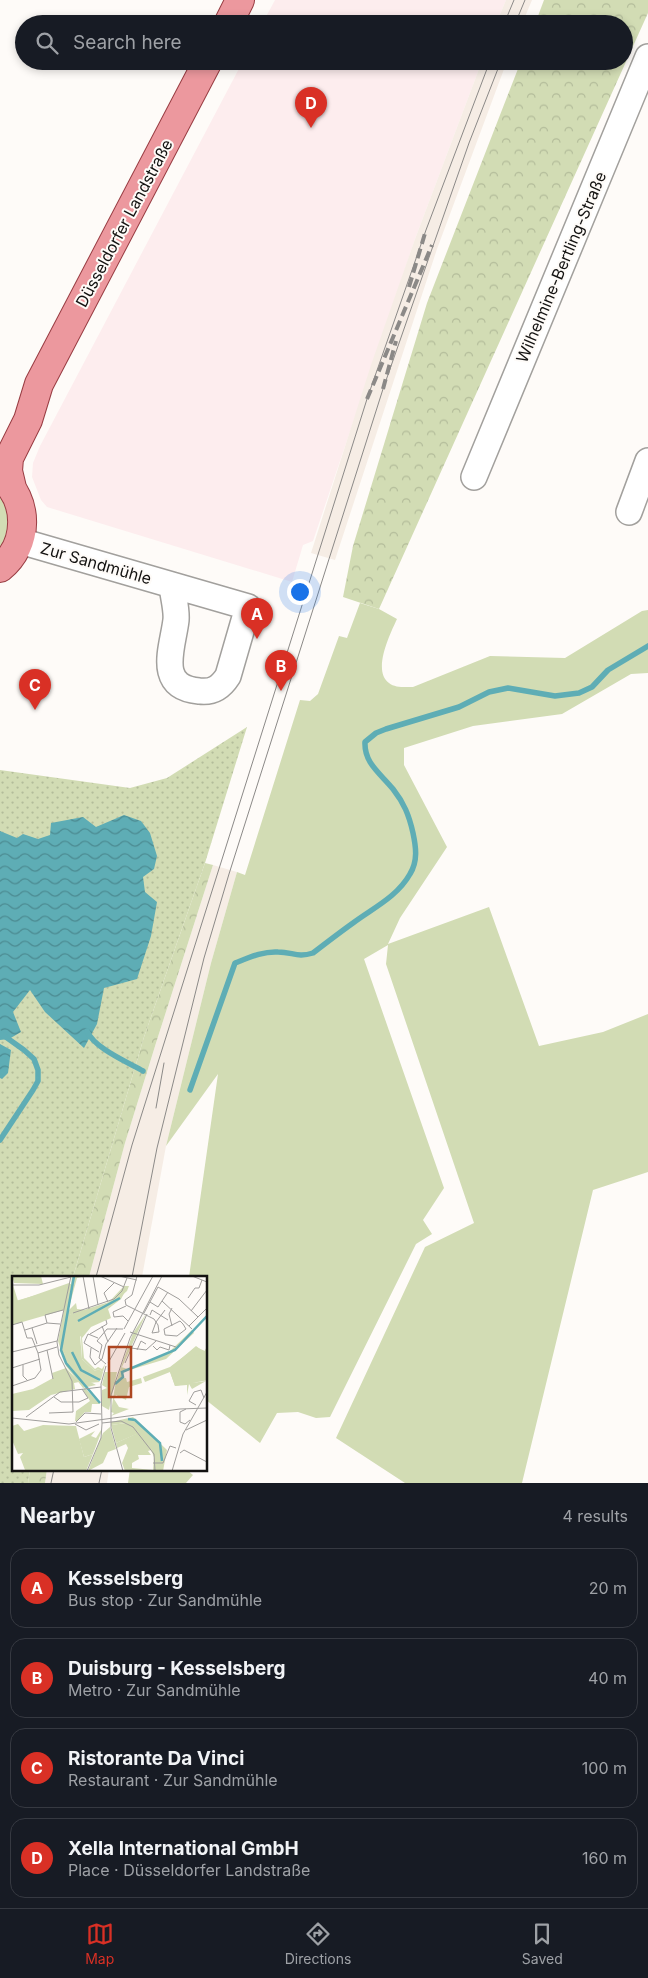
<!DOCTYPE html>
<html lang="en">
<head>
<meta charset="utf-8">
<style>
  body { margin:0; font-family:Inter,sans-serif; background:#242831; color:#f1f3f6 }
  .you { position:absolute; left:299px; top:591px; width:18px; height:18px; margin:-12px; border:4px solid #fff; border-radius:50%; background:#1a73e8; box-shadow:0 0 0 8px #1a73e833 }
  .badge { display:grid; place-items:center; width:32px; height:32px; border-radius:50%; background:#d93025; color:#fff; font-size:16px; font-weight:700 }
  .pin { position:absolute; translate:-50% -41px; filter:drop-shadow(0 1px 2px #0008) }
  .pin::after { content:''; position:absolute; top:26px; width:18px; height:15px; background:inherit; clip-path:polygon(0 0,100% 0,50% 100%) }
  .list { margin:0; padding:0; list-style:none }
  h2 { display:flex; justify-content:space-between; align-items:center; height:65px; margin:0; padding:0 20px; font-size:21px }
  h2 small { font-size:16px; font-weight:400; color:#9ea1a6 }
  .list li { display:grid; grid-template-columns:32px 1fr auto; gap:15px; align-items:center; box-sizing:border-box; height:80px; margin:0 10px 10px; padding:0 10px; border:1px solid #363941; border-radius:15px }
  .list b { display:block; font-size:19px; white-space:nowrap }
  .list p { margin:0; font-size:16px; white-space:nowrap; color:#9ea1a6 }
  .list em { font-size:16px; font-style:normal; color:#9ea1a6 }
  .icon { flex:none; width:28px; height:28px; fill:none; stroke:currentColor; stroke-width:2; stroke-linecap:round; stroke-linejoin:round }
  .map { position:relative; flex:none; width:648px; height:1483px; overflow:hidden }
  .search { position:absolute; background:#171b24; box-shadow:0 2px 8px #0003; left:15px; right:15px; top:15px; height:55px; display:flex; align-items:center; gap:12px; box-sizing:border-box; padding:0 18px; border-radius:28px; color:#9ea1a6; font-size:19px }
  .sheet { height:425px; background:#171b24 }
  nav { display:flex; justify-content:space-around; align-items:center; box-sizing:border-box; height:70px; border-top:1px solid #363941; background:#171b24; font-size:14px; color:#9ea1a6 }
  nav a { display:grid; justify-items:center; gap:2px }
  nav .on { color:#d93025 }
  .map>svg:first-child { display:block }
  .commercial { fill:#fdedee }
  .built { fill:#f6ede5 }
  .grass { fill:#d2dcb4 }
  .forest { fill:url(#forest-crowns) }
  .park { fill:url(#park-dots) }
  .water { fill:url(#water-waves) }
  .lines { fill:none; stroke-linecap:round; stroke-linejoin:round }
  .stream { stroke:#5eadb5; stroke-width:5.5 }
  .minor-casing { stroke:#a2a09d; stroke-width:28 }
  .major-casing { stroke:#983c42; stroke-width:30 }
  .minor { stroke:#fff; stroke-width:25 }
  .major { stroke:#ec989e; stroke-width:28 }
  .tram { stroke:#8b8987; stroke-width:1 }
  .rail { stroke:#8b8987; stroke-width:4; stroke-dasharray:10 5; stroke-linecap:butt }
  .labels { text-anchor:middle; dominant-baseline:central; stroke-width:4; stroke-linejoin:round; paint-order:stroke }
  .street-label { font-size:16px; fill:#131211; stroke:#fefbf8 }
  .inset-river { fill:none; stroke:#5eadb5; stroke-width:2.5 }
  .inset-road { fill:none; stroke:#a09e9c; stroke-width:1 }
  .view { fill:#ad4620; fill-opacity:0.15; stroke:#ad4620; stroke-width:2.5 }
  .inset-edge { fill:none; stroke:#131211; stroke-width:2.5 }
</style>
</head>
<body>
<div class="map">
<svg width="648" height="1483" viewBox="0 0 648 1483">
  <defs>
    <pattern id="forest-crowns" width="20" height="18" patternUnits="userSpaceOnUse" patternTransform="scale(1.25)"><rect width="20" height="18" fill="#d2dcb4"/><path d="M2 6a3 3 0 1 1 6 0M12 15a3 3 0 1 1 6 0" fill="none" stroke="#b3bc9a"/></pattern>
    <pattern id="park-dots" width="8" height="8" patternUnits="userSpaceOnUse" patternTransform="scale(1.25)"><rect width="8" height="8" fill="#d2dcb4"/><path d="M2 2h.1M6 6h.1" fill="none" stroke="#b3bc9a" stroke-width="1.8" stroke-linecap="round"/></pattern>
    <pattern id="water-waves" width="16" height="10" patternUnits="userSpaceOnUse" patternTransform="scale(1.25)"><rect width="16" height="10" fill="#5eadb5"/><path d="M0 5q4-4 8 0t8 0" fill="none" stroke="#4c8b92"/></pattern>
  </defs>
  <rect width="100%" height="100%" fill="#fefbf8"/>
  <path class="commercial" d="M275,0H506L496,24H262Z
    M243,61H482L415,239L313,541L303,545L292,582L47,507L41,500L32,477L33,463L40,446Z"/>
  <path class="built" d="M506,0H532L522,24H496Z
    M482,61H507L437,249L335,560L311,553L371,365L415,239Z
    M213,865L237,872L211,963L166,1146L142,1277H89L125,1143L156,1043Z
    M47,1469H109L107,1483H45Z"/>
  <path class="grass" d="M0,492L12,524L0,553Z
    M360,603L379,609L397,619C390,634 372,671 389,683C395,688 405,687 413,687L490,656L565,658L642,611L648,610V673L631,674L562,714L473,726L404,748V765L447,847L400,918L388,944L489,907L539,1046L603,1032L648,1014V1172L593,1190L522,1483H405L336,1438L425,1247L474,1223L386,964L388,945L364,959L444,1188L423,1220L432,1234L416,1244L330,1417L316,1418L298,1412L277,1413L260,1443L206,1400V1277H189L218,1074L166,1146L211,963L237,872L245,875L300,700L310,701L318,694L339,636L347,638Z
    M130,1469H186L193,1475L186,1483H128Z"/>
  <path class="forest" d="M544,0H648V13L379,609L343,597L353,546L427,303L521,61H624V24H535Z
    M205,863L213,865L156,1043L125,1143L89,1277H73L144,1037Z
    M30,1469H47L45,1483H28Z"/>
  <path class="park" d="M247,727L205,863L144,1037L73,1277H14V1469H30L28,1483H0V770L130,788L167,778Z"/>
  <path class="water" d="M124,815L141,821L150,833L157,856L154,869L143,877L145,892L157,902L151,936L137,979L104,988L97,1024L84,1048L45,1012L30,990L13,1012L21,1032L9,1039L0,1040V831L17,838L23,834L38,839L50,835L51,823L83,817L96,827Z
    M0,1044L11,1050L8,1073L2,1079L0,1078Z"/>
  <g class="lines">
    <path class="stream" d="M87,1031C94,1048 127,1062 143,1071
      M0,1033L24,1050L34,1059L38,1070V1081L33,1090L0,1140
      M190,1090L235,963C248,958 263,951 278,952C293,952 297,958 313,953C326,943 339,933 353,923C373,908 397,897 410,874C418,861 416,847 413,833C409,815 404,803 393,789C380,773 364,763 365,742L376,733L386,729L459,707L489,692L508,688L555,696L579,693L592,687L608,670L648,646"/>
    <g class="minor-casing">
      <path id="minor" d="M474,477L648,57
        M629,512L648,461
        M20,541L248,607L228,676C221,687 213,693 199,691C155,687 173,647 176,620C177,609 173,597 172,585"/>
    </g>
    <g class="major-casing">
      <path id="major" d="M228,24L240,0
        M12,488L8,471L9,458L28,420L39,384L208,61
        M0,568C29,545 30,500 0,476"/>
    </g>
    <use href="#minor" class="minor"/>
    <use href="#major" class="major"/>
    <path class="tram" d="M504,24L514,0
      M515,24L525,0
      M156,1108L164,1063
      M96,1277L132,1145L367,399L426,230L490,61
      M132,1277L157,1148L204,958L229,874L383,389L469,143L501,61
      M51,1483L54,1469
      M99,1483L102,1469"/>
    <path class="rail" d="M409,287L426,230
      M383,389L396,341
      M367,399L432,245"/>
  </g>
  <g class="labels">
    <g class="street-label">
      <text transform="translate(124 223) rotate(-62)">Düsseldorfer Landstraße</text>
      <text transform="translate(561 267) rotate(-67)">Wilhelmine-Bertling-Straße</text>
      <text transform="translate(96 563) rotate(16)">Zur Sandmühle</text>
    </g>
  </g>
  <g transform="translate(12 1276)">
    <rect width="195" height="195" fill="#fefbf8"/>
    <path d="M0,0H29L31,8L2,7ZM116,10L109,23L96,33L99,42L79,51L70,62L72,82L83,93L86,91L90,93L93,88L91,96L86,93L83,95L70,83L69,60L58,68L64,47L87,33L68,41L56,59L57,75L63,88L75,99L78,95L86,99L84,103L88,106L77,107L62,94L57,79L55,85L51,62L56,76L54,59L62,43L76,33L92,30ZM180,54L182,57L154,83L111,96V102H114L115,106L129,102L130,107L117,111L114,124L104,119L102,123L107,131L117,133L99,140L102,137L99,136L103,110L109,91L116,93L156,77ZM195,70V104L180,107L194,105L180,113L177,108L175,119V109L163,110L158,96L133,106L131,101L158,91L184,71L193,75ZM121,141L155,174L151,195H113L110,187L116,172L114,168L105,172L104,167L126,157L114,147L99,149V146ZM139,174L142,181L141,194L120,192V187L127,183L126,179H139L136,175ZM89,154V157L81,178L72,181L67,163L83,155L79,160L84,162Z" fill="#d2dcb4" fill-rule="evenodd"/>
    <path d="M57,7L60,9L56,35L64,27L65,33L74,34L57,39L52,53V77L61,90H54L46,65L52,34L0,49L1,9L6,25ZM134,38L110,91H109L121,57ZM184,70L192,76L195,71V77L178,81L160,95L164,101L179,107L186,105L195,91V104L190,105L163,110L157,93ZM54,92L67,106L62,107L63,113L39,119L17,134L0,135V118L21,113L41,102L40,97ZM73,112L88,128H80L79,136H87H73L65,145L46,146L63,145L64,135L78,125L71,114ZM114,147L127,157L104,167L99,149ZM6,148L12,155L31,149L64,150L72,181L81,178L74,195L13,194L8,181L11,177L6,178L0,164V150ZM98,151L104,173L96,176L91,187L76,195L91,157Z" fill="#d2dcb4"/>
    <path d="M60,0L70,2H65L56,35ZM56,10L51,32L0,46V26ZM112,10H117L115,15L95,33L93,42L78,49L68,59L70,83L83,95L86,93L91,96L89,104L73,103L84,109L71,112L54,90L58,89L52,77L50,63L56,39L97,26ZM93,96H105L97,134L90,130V114L95,112L90,109Z" fill="#d2dcb4"/>
    <path class="inset-river" d="M62,0L49,74L54,87L88,127M66,45L108,22M60,76L69,94L88,104M103,108L111,101L110,96L163,74L195,40M116,143L123,144L148,167L150,185"/>
    <path class="inset-road" d="M71,0L77,33M81,0L86,29M88,0L112,11M107,0L125,4M125,0L120,19L113,24L114,29L142,43L146,49L147,56L140,57L144,46L153,34M180,0L195,6M0,9H27L59,1M176,22L183,12H187L190,4M150,25L180,53M96,26L92,17L102,7M138,26L146,31L156,16M114,30L101,36L102,41L111,40L116,45M179,35L195,14M61,37L102,23L110,15L115,2M132,37L146,11L167,23L186,41M138,39L140,34L156,44M35,47L33,39L51,34M0,49L10,46L15,62H20L26,77L29,94L23,102L0,110M90,50L96,66M160,50L157,38L160,32M177,50L195,32M20,52L25,68M112,53L141,0M152,53L153,59L165,60L174,53L171,48M152,53L168,45L171,48M13,54L35,47L48,48M118,56L164,71M78,58L95,48L94,44M86,62L76,58L72,67L87,76M141,70L145,74L148,71L157,74L158,69M79,72L78,81L83,89L90,83L94,68L105,52M119,72L134,74L144,65M35,74L41,103M125,74L129,65L134,68M0,76L45,65M26,77L45,71M96,87L113,57M113,87L135,38M94,88L87,82L90,69L85,65L95,53H111M11,89V100L16,105M0,92L28,83M42,121L49,126H67L76,122L70,113M184,129L177,125L182,116L189,114L192,122M174,133L168,136V146L173,148L178,144M37,137L61,136L60,105L47,79L45,66L59,0M14,141L48,116L89,111M0,142L57,148L168,133L195,132M64,146L73,137L89,138M90,147L109,145L121,151L142,178L143,195M63,148L74,154L87,148M90,148L89,108L94,90M174,154L195,144M168,177L172,174L195,186M141,187H151L158,170L164,172M75,195L89,162L90,148M111,195L99,152V119L118,62L150,0M160,195L171,158L195,116"/>
    <path class="view" d="M97,71H119V121H97Z"/>
    <rect width="195" height="195" class="inset-edge"/>
  </g>
</svg>
<div class="you"></div>
<div class="pin badge" style="left:257px;top:639px">A</div>
<div class="pin badge" style="left:281px;top:691px">B</div>
<div class="pin badge" style="left:35px;top:710px">C</div>
<div class="pin badge" style="left:311px;top:128px">D</div>
<div class="search"><svg class="icon" aria-label="search" viewBox="0 0 24 24"><circle cx="10" cy="10" r="6"/><path d="M15 15l6 6"/></svg>Search here</div>
</div>
<section class="sheet">
<h2>Nearby<small>4 results</small></h2>
<ul class="list">
<li><span class="badge">A</span><div><b>Kesselsberg</b><p>Bus stop · Zur Sandmühle</p></div><em>20 m</em></li>
<li><span class="badge">B</span><div><b>Duisburg - Kesselsberg</b><p>Metro · Zur Sandmühle</p></div><em>40 m</em></li>
<li><span class="badge">C</span><div><b>Ristorante Da Vinci</b><p>Restaurant · Zur Sandmühle</p></div><em>100 m</em></li>
<li><span class="badge">D</span><div><b>Xella International GmbH</b><p>Place · Düsseldorfer Landstraße</p></div><em>160 m</em></li>
</ul>
</section>
<nav>
<a class="on"><svg class="icon" aria-label="map" viewBox="0 0 24 24"><path d="M3 6l6-2 6 2 6-2v14l-6 2-6-2-6 2zM9 4v14M15 6v14"/></svg>Map</a>
<a><svg class="icon" aria-label="directions" viewBox="0 0 24 24"><path d="M12 3l9 9-9 9-9-9zM9 14v-3h6M13 9l2 2-2 2"/></svg>Directions</a>
<a><svg class="icon" aria-label="saved" viewBox="0 0 24 24"><path d="M7 4h10v16l-5-4-5 4z"/></svg>Saved</a>
</nav>
</body>
</html>
